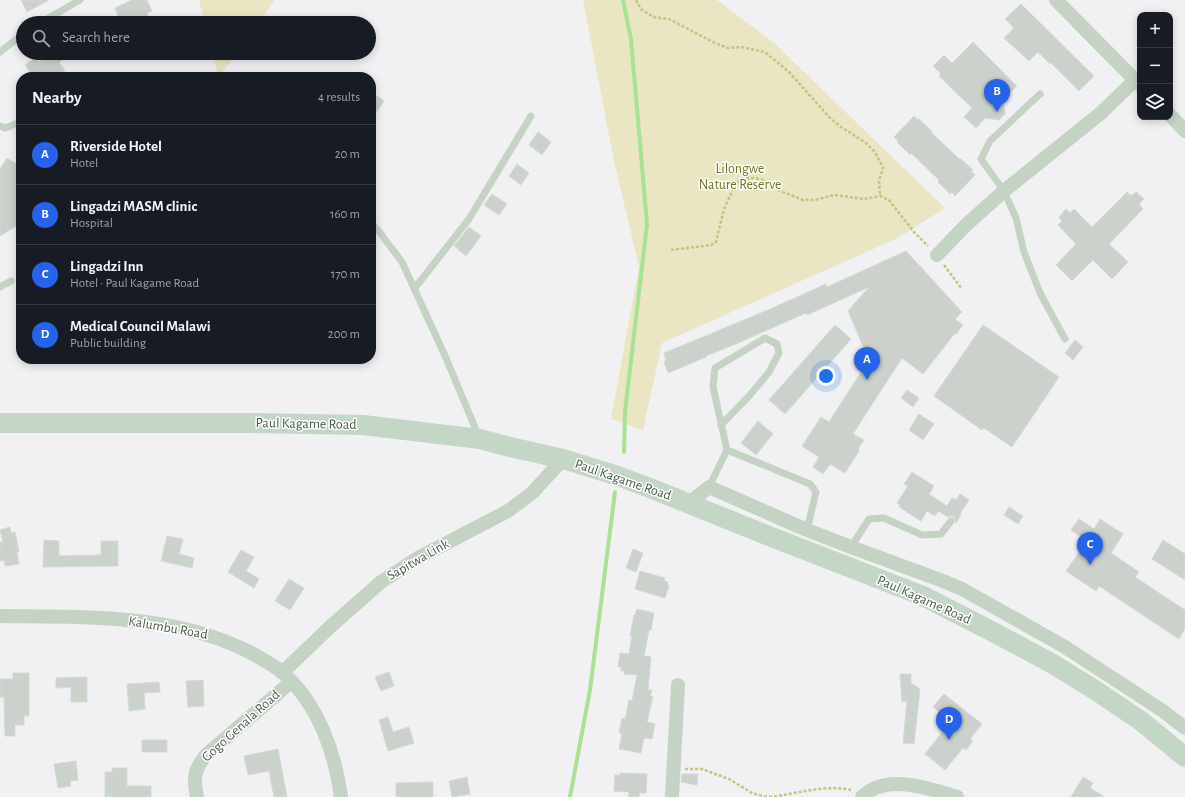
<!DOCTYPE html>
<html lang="en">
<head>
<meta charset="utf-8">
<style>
  body { margin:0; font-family:"Alegreya Sans",sans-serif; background:#20242c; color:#f1f3f6 }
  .controls { position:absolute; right:12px; top:12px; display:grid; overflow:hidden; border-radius:8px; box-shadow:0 2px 10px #0003 }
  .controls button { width:36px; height:36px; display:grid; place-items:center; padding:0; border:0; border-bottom:1px solid #363941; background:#171b24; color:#f1f3f6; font:20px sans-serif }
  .you { position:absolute; left:826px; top:376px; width:14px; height:14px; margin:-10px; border:3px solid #fff; border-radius:50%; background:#1a73e8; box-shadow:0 0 0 6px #1a73e833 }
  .badge { display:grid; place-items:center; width:26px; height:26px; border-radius:50%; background:#2563eb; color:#fff; font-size:13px; font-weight:700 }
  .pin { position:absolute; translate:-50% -33px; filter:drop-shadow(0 1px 2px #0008) }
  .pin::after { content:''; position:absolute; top:21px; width:14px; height:12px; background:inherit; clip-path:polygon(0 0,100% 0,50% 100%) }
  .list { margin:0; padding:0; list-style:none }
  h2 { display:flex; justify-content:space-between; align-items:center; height:52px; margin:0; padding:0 16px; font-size:17px }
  h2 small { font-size:13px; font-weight:400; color:#9ea1a6 }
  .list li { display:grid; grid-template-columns:26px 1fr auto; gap:12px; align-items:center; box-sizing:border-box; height:60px; padding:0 16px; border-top:1px solid #363941 }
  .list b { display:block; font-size:15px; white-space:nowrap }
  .list p { margin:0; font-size:13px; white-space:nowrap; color:#9ea1a6 }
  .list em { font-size:13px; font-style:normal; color:#9ea1a6 }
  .icon { flex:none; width:22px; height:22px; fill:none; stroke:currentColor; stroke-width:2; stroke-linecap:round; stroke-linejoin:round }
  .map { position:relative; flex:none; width:1185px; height:797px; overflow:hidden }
  .search { position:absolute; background:#171b24; box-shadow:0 2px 10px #0003; left:16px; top:16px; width:360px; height:44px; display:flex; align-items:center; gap:10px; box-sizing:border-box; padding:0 14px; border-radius:22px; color:#9ea1a6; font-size:15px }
  .panel { position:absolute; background:#171b24; box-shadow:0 2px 10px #0003; left:16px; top:72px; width:360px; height:292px; border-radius:16px }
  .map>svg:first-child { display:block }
  .green { fill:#eae6c3 }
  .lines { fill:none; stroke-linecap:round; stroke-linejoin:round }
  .stream { stroke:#aae295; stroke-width:4 }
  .building { fill:#cbd1cb; stroke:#d4dad6 }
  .path { stroke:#c3c57f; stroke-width:2.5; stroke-dasharray:3 2; stroke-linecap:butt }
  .lane { stroke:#c5d3c5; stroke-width:7 }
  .street { stroke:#c5d3c5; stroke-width:14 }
  .secondary { stroke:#c4d6c5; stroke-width:20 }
  .labels { text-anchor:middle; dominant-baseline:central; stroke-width:3; stroke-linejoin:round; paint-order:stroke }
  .park-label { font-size:14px; fill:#737522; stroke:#fff }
  .street-label { font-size:14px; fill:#4a5b4a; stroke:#fff }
</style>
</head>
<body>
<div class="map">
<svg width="1185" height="797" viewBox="0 0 1185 797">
  <rect width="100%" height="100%" fill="#f1f0f2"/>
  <path class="green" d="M199,0H275L258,23H205Z
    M583,0H717L773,42L945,208L898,238L662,343L643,430L611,419L639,267L614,161Z
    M213,53H237L219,77H218Z"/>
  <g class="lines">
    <path class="stream" d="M623,0L631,39L647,224L625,412L624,452
      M570,797L590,690L615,492"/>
  </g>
  <path class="building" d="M21,0H49L27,12Z
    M132,0H147L152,11L147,13L151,23H121L115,8Z
    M1021,4L1094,76L1079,91L1051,63L1050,64L1038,52L1029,61L1004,38L1014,28L1005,19Z
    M973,42L1017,86L1003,100L1005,114L999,120L985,118L976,128L964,117L972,108L939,76L941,74L933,66L944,55L952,63Z
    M48,53H58L63,59L59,63L65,70L62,72L65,77H34L25,65L36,57L39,62L49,56Z
    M371,92L384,101L371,120Z
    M914,116L918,120L919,119L932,131L931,132L959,159L960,158L973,170L971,171L975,175L955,196L952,192L950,194L938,182L939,180L911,153L910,155L897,142L898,141L894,137Z
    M538,132L551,142L542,155L529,145Z
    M7,158L21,167V187L17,195L21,202V223L0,236V169Z
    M517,164L529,173L521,185L509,176Z
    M1127,192L1131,196L1136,192L1144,199L1139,204L1143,209L1109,244L1128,262L1112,279L1093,260L1072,281L1056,265L1076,244L1058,225L1062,221L1059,217L1066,209L1070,213L1074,209L1092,227Z
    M492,194L507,204L499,215L484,205Z
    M469,227L481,236L466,256L454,246Z
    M906,251L962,312L955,319L963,325L956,334L955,333L923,374L902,358L853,434L864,440L858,449L859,451L845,473L830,464L823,474L813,467L819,457L802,446L821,417L829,422L874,352L863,346L848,311L869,287L807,315L806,313L738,343L706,356V357L668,373L664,362L666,361L664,353L768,310L826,284L827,287Z
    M835,325L851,339L785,414L769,400Z
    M983,325L1059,377L1012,447L984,428L982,430L934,396Z
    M1075,340L1083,347L1073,360L1065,353Z
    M907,390L919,398L913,407L901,398Z
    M919,414L934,424L923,440L909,430Z
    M758,421L773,434L756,455L741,443Z
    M912,472L934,486L929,494L947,506L952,498L956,500L960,494L969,500L960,514L961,515L956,523L954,517L951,516L948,517L938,511L935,516L927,511L921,521L899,507L900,505L897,503L908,486L904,484Z
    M1009,507L1023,516L1018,524L1004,515Z
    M1079,519L1094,529L1100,519L1123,534L1111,553L1139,572L1135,577L1185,610V629L1179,639L1099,586L1096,591L1066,571L1087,541L1071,530Z
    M10,527L11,533L15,532L19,551L17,552L19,564L5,566L4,560L0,561V542H3L0,530Z
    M167,536L183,539L179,554L194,558L192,568L161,561Z
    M44,540L59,541V556L101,555V541H118V566L43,567Z
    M1163,540L1185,554V580L1152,559Z
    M633,549L643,553L636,572L626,568Z
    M241,550L254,557L246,571L259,579L254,588L228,572Z
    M640,571L665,578L664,581L668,582L667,585L669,586L665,598L635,589Z
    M289,579L304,588L290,610L275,601Z
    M637,609L654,613L651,630H649L644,656L651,657L648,690H652L650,696H653L647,722L655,724L652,739L644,738L641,753L619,749L622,734L619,733L622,718L625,719L629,700L632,701L637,675L624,674V671H621V667H618L620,653L629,654L632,636L630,635L634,615H635Z
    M389,672L394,686L381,691L375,677Z
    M13,673H29V716H24V725H15V736H5L4,697H0V679H13Z
    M900,674H911V683L920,689L914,744L903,743L907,701L902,702Z
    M87,677V702H71V687L56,688V678Z
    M203,680L204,706L188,707L186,681Z
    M159,682L160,692L144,693L145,709L129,711L127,684Z
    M944,694L982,724L970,739L973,741L966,750L963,748L945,770L925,754L951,721L933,707Z
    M388,717L393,732L409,727L414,743L388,751L379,720Z
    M142,740H167V752H142Z
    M278,749L287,797H274L269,771L248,775L244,756Z
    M76,761L78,780L70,781L71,786L58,788L54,764Z
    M112,768H127V786H151V797H105V772H112Z
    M620,773L647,774L646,793H640L639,797H628L629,792L614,791L615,775H620Z
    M682,774H698L697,785L681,782Z
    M467,777L470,794L452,797L449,781Z
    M1083,777L1093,783L1090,788L1105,797H1071Z
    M433,782V797H396V783Z"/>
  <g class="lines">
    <path class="path" d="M636,0L641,9L653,17L669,19L715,43L728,48L741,47L765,52L789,72L830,118L841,127L866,143L875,152L883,168L879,181L880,196
      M671,250L711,245L716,242L724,209L736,183L745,178H755L766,181L778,190L803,200H815L834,195L864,199L880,196L889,200L914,232L928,246
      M944,265L962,289
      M685,769H702L729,779L752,793L767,797
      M769,797C797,794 824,784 851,790"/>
    <path class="lane" d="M40,23L80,0
      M0,52L23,34
      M1040,94L990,141L981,159L1004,191L1016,218L1024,252L1040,293L1065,339
      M0,126L5,128L21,122
      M371,223L378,230L402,262L446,358L479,437
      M0,287L11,281
      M414,289L469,219L531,116
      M727,450L810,484L816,492L807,530
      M709,487L727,450L713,387L715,368L765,338L777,344L779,353L769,372L750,395L721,425
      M851,547L869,519L884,518L922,535L941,534L951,521"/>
    <path class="street" d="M1056,0L1140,85
      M1170,115L1185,131
      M937,255L966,225L1004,191L1101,113L1135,80
      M689,503L709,487L807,530L851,547L943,581L962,589L1065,647L1163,711L1185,728
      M0,616C84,617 179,613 255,655C264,660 275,666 283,673C318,704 335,752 341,797
      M282,673L331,626L381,582L416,559L508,511L532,493L563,459
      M197,797C193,778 194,770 206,755L291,682
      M672,797L678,685
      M862,797C886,773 929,788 957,797"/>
    <path class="secondary" d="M0,423H249L363,425L480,439L510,447L563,459L615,475L650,488L769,536L923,596L997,634L1053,664L1095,690L1141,721L1185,757"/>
  </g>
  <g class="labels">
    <g class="park-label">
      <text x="740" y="169">Lilongwe<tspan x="740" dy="16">Nature Reserve</tspan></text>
    </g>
    <g class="street-label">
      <text transform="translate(306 424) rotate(1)">Paul Kagame Road</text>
      <text transform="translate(623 480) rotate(19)">Paul Kagame Road</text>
      <text transform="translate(418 560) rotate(-30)">Sapitwa Link</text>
      <text transform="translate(924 600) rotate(24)">Paul Kagame Road</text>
      <text transform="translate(168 628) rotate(10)">Kalumbu Road</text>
      <text transform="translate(241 726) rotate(-42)">Gogo Genala Road</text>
    </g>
  </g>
</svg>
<div class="controls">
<button>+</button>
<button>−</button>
<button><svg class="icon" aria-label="layers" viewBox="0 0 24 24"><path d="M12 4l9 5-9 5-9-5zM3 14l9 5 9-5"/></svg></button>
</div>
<div class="you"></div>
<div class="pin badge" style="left:867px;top:380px">A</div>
<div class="pin badge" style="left:997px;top:112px">B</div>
<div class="pin badge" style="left:1090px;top:565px">C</div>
<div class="pin badge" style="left:949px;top:740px">D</div>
<div class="search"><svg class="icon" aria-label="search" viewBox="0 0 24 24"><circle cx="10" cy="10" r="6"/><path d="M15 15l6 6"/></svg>Search here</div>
<section class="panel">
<h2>Nearby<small>4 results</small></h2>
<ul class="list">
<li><span class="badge">A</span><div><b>Riverside Hotel</b><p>Hotel</p></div><em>20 m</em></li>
<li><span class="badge">B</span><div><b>Lingadzi MASM clinic</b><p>Hospital</p></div><em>160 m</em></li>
<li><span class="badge">C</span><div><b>Lingadzi Inn</b><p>Hotel · Paul Kagame Road</p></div><em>170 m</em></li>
<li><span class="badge">D</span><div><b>Medical Council Malawi</b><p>Public building</p></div><em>200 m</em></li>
</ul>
</section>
</div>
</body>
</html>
